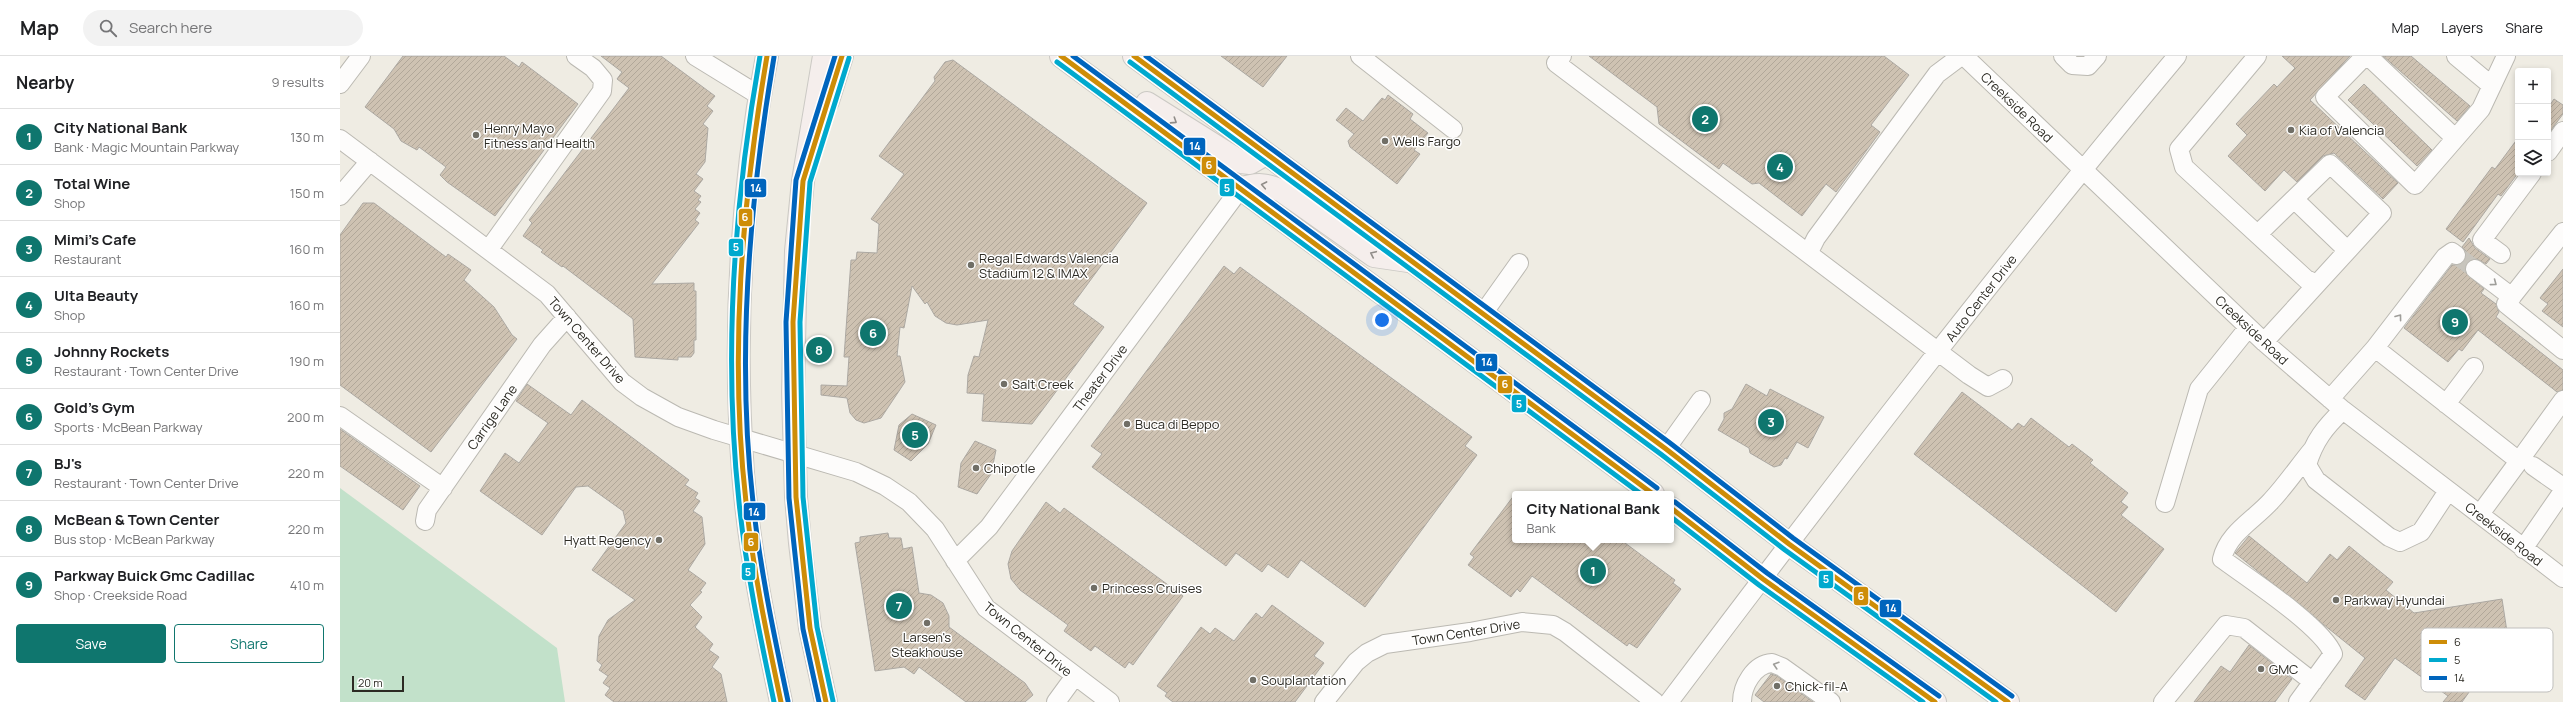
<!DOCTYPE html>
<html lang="en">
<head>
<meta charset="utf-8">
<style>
  body { margin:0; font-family:Manrope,sans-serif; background:#f2f2f2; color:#202124 }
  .controls { position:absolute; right:12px; top:12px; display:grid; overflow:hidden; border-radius:4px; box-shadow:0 2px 6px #0003 }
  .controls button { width:36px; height:36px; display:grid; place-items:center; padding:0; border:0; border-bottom:1px solid #e0e0e0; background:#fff; color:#202124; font:20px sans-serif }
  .scale { position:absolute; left:12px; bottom:10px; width:52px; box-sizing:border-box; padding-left:4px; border:2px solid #2c2a23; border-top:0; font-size:11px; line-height:14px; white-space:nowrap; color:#2c2a23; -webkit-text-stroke:3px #fff; paint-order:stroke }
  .you { position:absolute; left:1042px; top:264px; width:14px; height:14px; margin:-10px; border:3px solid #fff; border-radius:50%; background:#1a73e8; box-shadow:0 0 0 6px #1a73e833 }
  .badge { display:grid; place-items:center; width:26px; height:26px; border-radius:50%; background:#0f766e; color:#fff; font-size:13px; font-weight:700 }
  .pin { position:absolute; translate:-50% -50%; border:2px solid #fff; box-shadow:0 1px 4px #0006 }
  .popup { position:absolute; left:1172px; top:435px; width:162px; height:52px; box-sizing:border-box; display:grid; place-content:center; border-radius:4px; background:#fff; filter:drop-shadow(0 1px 3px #0005); font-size:13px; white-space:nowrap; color:#757577 }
  .popup b { font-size:15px; color:#202124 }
  .popup::after { content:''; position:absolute; left:50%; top:100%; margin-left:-8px; border:8px solid transparent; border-top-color:#fff }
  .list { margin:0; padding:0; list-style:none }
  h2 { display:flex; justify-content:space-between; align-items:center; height:52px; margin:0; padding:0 16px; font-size:17px }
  h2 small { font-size:13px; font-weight:400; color:#757577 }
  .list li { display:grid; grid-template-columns:26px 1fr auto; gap:12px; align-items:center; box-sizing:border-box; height:56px; padding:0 16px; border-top:1px solid #e0e0e0 }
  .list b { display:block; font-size:15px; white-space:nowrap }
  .list p { margin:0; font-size:13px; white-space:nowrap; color:#757577 }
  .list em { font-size:13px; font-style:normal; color:#757577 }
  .actions { display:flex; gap:8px; padding:12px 16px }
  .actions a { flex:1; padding:9px 0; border:1px solid #0f766e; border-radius:4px; text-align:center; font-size:14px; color:#0f766e }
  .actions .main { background:#0f766e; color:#fff }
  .icon { flex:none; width:22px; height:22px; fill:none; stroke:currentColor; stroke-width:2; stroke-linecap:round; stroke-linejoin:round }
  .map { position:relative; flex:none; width:2223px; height:646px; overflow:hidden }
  header { display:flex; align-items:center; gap:24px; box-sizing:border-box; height:56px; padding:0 20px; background:#fff; border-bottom:1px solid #e0e0e0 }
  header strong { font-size:19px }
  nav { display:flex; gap:22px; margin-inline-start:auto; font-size:14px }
  .search { width:280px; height:36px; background:#f2f2f2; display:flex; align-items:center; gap:10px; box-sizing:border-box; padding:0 14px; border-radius:22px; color:#757577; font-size:15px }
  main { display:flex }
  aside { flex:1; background:#fff }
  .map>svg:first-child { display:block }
  .green { fill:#c2e1ca }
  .building { fill:url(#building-hatch); stroke:#aca8a2 }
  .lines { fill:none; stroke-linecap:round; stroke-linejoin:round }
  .minor-tunnel { stroke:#c8c5bd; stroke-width:18; stroke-dasharray:18 9; stroke-linecap:butt }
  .minor-casing { stroke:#bbb9b2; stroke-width:20 }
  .major-casing { stroke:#cbc9c4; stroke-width:24 }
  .minor { stroke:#fdfcfb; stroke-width:18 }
  .major { stroke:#f5eeec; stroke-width:22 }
  .bus-1-casing { stroke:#fff; stroke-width:8 }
  .bus-2-casing { stroke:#fff; stroke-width:8 }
  .bus-3-casing { stroke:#fff; stroke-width:8 }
  .bus-1 { stroke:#ce8d07; stroke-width:5 }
  .bus-2 { stroke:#00a9ce; stroke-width:5 }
  .bus-3 { stroke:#0065bd; stroke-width:5 }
  .oneway { stroke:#908c88 }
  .oneway2 { stroke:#9f9e9a }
  .poi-dot { fill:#706e66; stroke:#fff; stroke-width:1.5 }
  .labels { text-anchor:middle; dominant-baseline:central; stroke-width:3; stroke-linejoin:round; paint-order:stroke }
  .street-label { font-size:13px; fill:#2c2a23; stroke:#fff }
  .poi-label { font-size:13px; fill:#2c2a23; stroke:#fff; text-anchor:start }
  .key { fill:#fff; stroke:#c0bfbd; stroke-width:1 }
  .key-label { font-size:11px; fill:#2c2a23 }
  .line-badge { stroke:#fff; stroke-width:1.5 }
  .badge-label { font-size:11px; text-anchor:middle; font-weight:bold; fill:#fff }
</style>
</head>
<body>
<header>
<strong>Map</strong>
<div class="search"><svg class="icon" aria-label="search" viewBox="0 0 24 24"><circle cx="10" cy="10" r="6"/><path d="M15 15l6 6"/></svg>Search here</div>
<nav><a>Map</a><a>Layers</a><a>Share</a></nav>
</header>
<main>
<aside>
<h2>Nearby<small>9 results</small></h2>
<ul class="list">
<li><span class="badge">1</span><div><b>City National Bank</b><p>Bank · Magic Mountain Parkway</p></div><em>130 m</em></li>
<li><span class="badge">2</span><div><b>Total Wine</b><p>Shop</p></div><em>150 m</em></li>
<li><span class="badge">3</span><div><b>Mimi's Cafe</b><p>Restaurant</p></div><em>160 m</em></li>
<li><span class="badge">4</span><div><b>Ulta Beauty</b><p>Shop</p></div><em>160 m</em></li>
<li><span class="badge">5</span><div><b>Johnny Rockets</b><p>Restaurant · Town Center Drive</p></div><em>190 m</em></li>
<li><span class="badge">6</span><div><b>Gold's Gym</b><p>Sports · McBean Parkway</p></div><em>200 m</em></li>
<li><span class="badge">7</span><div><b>BJ's</b><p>Restaurant · Town Center Drive</p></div><em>220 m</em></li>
<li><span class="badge">8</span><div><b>McBean &amp; Town Center</b><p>Bus stop · McBean Parkway</p></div><em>220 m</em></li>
<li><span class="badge">9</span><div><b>Parkway Buick Gmc Cadillac</b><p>Shop · Creekside Road</p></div><em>410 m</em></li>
</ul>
<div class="actions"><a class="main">Save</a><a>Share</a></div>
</aside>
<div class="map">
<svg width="2223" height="646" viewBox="0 0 2223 646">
  <defs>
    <pattern id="building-hatch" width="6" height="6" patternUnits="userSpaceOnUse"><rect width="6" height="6" fill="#cec2b2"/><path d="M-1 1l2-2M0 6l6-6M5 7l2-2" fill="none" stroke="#b1a799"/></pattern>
  </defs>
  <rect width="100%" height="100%" fill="#efece3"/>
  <path class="green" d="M0,432L217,592L225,646H0Z"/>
  <path class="building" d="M63,0H164L179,11L182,6L238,48L155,160L107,126L100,119L106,111L79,91L77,94L61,85L54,73L25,51Z
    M261,0H321L375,40L367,50L373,55L363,68L368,72L365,106L356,118L363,123L354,135L361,140L358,144L361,146L355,153L360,157L355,164L359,167L312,228L354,227V235H356V284H354V297L351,301H338V304L295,301L293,263L223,210L222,211L201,196L203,194L183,180L192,167L189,164L289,32L277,23L282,16Z
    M881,0H947L923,31Z
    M1249,0H1544L1569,19L1531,69L1540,76L1496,136L1486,128L1462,160L1419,127L1412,128L1383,107L1379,113L1319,68L1317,51Z
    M1942,0H2010L1970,44L2058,127L2043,143L1994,97L1983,100L1957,126L1944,114L1925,135L1888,100L1907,79L1896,68L1934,28L1937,31L1955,12Z
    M2043,0H2071L2130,50L2117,65Z
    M613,4L807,147L733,248L764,271L692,368L642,365L644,338L627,337L628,319L634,300L639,301L648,264L617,269L606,267L595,260L587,246L585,248L572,230L564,272L560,271L557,300H560L565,326L541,362L524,367L516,364L510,357L507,342L481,339V329L507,330L509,301H504L511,204H516L517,196L537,197L539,168L531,163L564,118L539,100L595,25L594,21L605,6Z
    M2024,28L2092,94L2077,110L2008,44Z
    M1048,39L1073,58L1070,63L1088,77L1074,94L1080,98L1057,128L1010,91L1008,85L1014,78L996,64L1006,52L1023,65L1042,42L1045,44Z
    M2214,43L2223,49V58L2208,78V52Z
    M2178,82V117L2161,140L2158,138L2123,186L2106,173L2152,111L2155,113Z
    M23,147H34L106,201L108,198L131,214L124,224L154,251L172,279L177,283L91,396L0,329V179Z
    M2129,182L2135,192L2150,203L2146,208L2137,203L2131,204L2125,211L2126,217L2144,233L2141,237L2156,248L2159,256L2156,261L2223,314V334L2217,336L2138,274L2122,295L2119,293L2108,306L2064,272L2112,209H2120L2125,205L2126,195L2122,191Z
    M884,210L894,218L900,211L1132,381L1125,390L1137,399L1025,551L961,504L948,522L928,508L922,516L896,497L886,510L752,411L762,398L751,390Z
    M2223,213V271L2202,255L2208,248L2200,242Z
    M187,328L231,359L242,344L349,424L345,429L358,437L355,442L360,445L353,455L362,461L365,488L348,514L366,527L360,535L362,536L350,549L362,561L355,571L373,588L369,594L379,601L372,611L381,618L387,646H274L265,639L270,632L263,627L268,620L259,614L262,609L257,605L259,580L268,564L295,544L252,514L286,467L283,455L248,430L236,431L202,479L140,435L165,397L179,407L208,367L176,345Z
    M1406,328L1427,340L1430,333L1484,361L1468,392L1457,386L1447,403L1445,402L1441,409L1434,411L1410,397L1409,392L1378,374L1384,363V357L1392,353Z
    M1622,336L1672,374L1678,367L1684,371L1691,362L1729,391L1732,388L1753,404L1750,407L1788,437L1781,446L1788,451L1781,459L1824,493L1776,556L1574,398Z
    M572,358L596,369L588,388L571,405L554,394L559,369Z
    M0,373L80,430L63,454L0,410Z
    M635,385L656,394L651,418L637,438L618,431L621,407Z
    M1175,438V484H1281L1335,524L1333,527L1341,533L1297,592L1289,587L1287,590L1192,520L1180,536L1177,533L1171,541L1128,509L1134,501L1130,498Z
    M706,446L720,457L724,452L843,540L793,609L789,606L785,612L755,590L751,595L724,575L728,569L680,534L671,523L668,508L672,495Z
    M548,477L549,482H561L563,493L572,491L579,537L591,539L603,547L609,560V571L685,627L693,639L685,646H626L579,611L574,618L564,611L535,615L515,487L520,486V481Z
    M1909,480L1967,527L1990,498L1997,504L2009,490L2053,526L2046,534L2074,557L2162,543L2173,615L2154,601L2122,646H2103L2108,640L2055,602L2025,644L2005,630L2025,602L1895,497Z
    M932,549L984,587L974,600L984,607L955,646H833L825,640L827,637L817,630L861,571L870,578L875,572L894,585L916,557L922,562Z
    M1909,589L1952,623L1935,646H1854L1881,610L1890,616Z
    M1431,618L1437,620L1473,646H1424L1415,639Z"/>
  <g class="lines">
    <path class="minor-tunnel" d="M2116,199L2135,213"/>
    <g class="minor-casing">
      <path id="minor" d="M355,0L420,40
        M1020,0L1113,73
        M1222,0L1216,7L1629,319L1648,331L1663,323
        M1624,0L1924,286L2003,354L2223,522
        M1723,0L1732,9L1748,10L1757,0
        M1917,0L1839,93L1844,111L1966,223L1977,228L2042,157L1990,108L1919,177
        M2025,0L1985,41L2075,129L2141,53L2166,0
        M2028,0L2115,82
        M2116,0L2152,30
        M0,28L21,0
        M0,83L207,238L282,326L302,341L338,361L374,374L516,416L545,430L569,446L595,473L646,552L770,646
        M2208,96L2223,75
        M0,140L30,105
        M1955,144L2007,194
        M2223,176L2166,248L2223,294
        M149,193L262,35L263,24L253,12L236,0
        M1469,196L1476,182L1597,18L1621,0
        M2161,198L2142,184L2192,117
        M2135,213L2172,241
        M1142,259L1179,207
        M1924,286L1977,228
        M2035,292L2105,201L2112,196L2116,199
        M1990,343L2035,292L2179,405L2140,458
        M2106,348L2134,311
        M2003,354C1985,371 1974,385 1967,409L1976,424L2049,481L2060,486L2081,476L2108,435
        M0,360L103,432
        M1326,393L1361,344
        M2179,405L2223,344
        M2193,410L2223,431
        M1825,447L1859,333L1908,272
        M85,465L87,454L202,289L227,261
        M2183,493L2223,435
        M615,505L649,471L900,133
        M716,646L735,620
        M984,646L1016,606L1027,597L1045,588L1130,576L1182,566L1213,569L1225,576L1315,646
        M1329,646C1494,427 1661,210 1837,0
        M1402,646C1402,630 1414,608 1432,607L1442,611L1491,646
        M1823,646L1886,569L1904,572L1973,626
        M1958,646L1993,598C1983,571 1908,522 1882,503C1888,477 1914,464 1931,445C1946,429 1958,411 1972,394"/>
    </g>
    <g class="major-casing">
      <path id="major" d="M427,0C401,136 393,279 403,417C409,494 425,571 441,646
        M484,0L463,125L456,195L453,336L456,441L460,487L470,572L486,646
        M721,0L1313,438
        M794,0L1326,393L1449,488L1668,646
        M488,45L502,0
        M807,47L901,106L910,107L926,98
        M900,133C917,127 926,128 942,135L1034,200L1068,205
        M1331,452L1423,523L1595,646"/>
    </g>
    <use href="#minor" class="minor"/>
    <use href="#major" class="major"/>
    <g class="bus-1-casing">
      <path id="bus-1" d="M427,0C402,147 389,298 406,446C413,514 427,580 441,646
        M721,0L1313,438
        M794,0L1326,393L1449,488L1668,646
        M1331,452L1423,523L1595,646
        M486,646L470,572L456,441L453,266L463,125L502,0"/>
    </g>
    <g class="bus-2-casing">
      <path id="bus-2" d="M420,0C394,147 383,298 399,446C406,514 420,580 434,646
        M717,6L1301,438
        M790,6L1322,399L1445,494L1656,646
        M1331,461L1419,529L1583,646
        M493,645L477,571L463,441L460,266L470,126L509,2"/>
    </g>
    <g class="bus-3-casing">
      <path id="bus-3" d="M733,0L1317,432
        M806,0L1330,387L1453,482L1672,640
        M434,1C409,147 396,298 413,446C420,513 434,579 448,645
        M1335,446L1427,517L1599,640
        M479,646L463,573L449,442L446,266L456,124L495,0"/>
    </g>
    <use href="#bus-1" class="bus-1"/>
    <use href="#bus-2" class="bus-2"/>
    <use href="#bus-3" class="bus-3"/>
  </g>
  <defs><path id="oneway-chevron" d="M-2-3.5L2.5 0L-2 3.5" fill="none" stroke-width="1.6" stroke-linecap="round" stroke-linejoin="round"/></defs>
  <g class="oneway">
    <use href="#oneway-chevron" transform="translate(834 65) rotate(33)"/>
    <use href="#oneway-chevron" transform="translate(924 129) rotate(-169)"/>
    <use href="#oneway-chevron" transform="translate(1033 198) rotate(-155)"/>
  </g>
  <g class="oneway2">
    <use href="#oneway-chevron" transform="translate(2154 227) rotate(37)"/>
    <use href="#oneway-chevron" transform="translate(2059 261) rotate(-53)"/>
    <use href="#oneway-chevron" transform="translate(1436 609) rotate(-163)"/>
  </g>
  <g class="poi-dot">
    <circle cx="1951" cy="74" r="4"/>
    <circle cx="136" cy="79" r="4"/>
    <circle cx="1045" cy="85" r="4"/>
    <circle cx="631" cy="209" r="4"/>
    <circle cx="664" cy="328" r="4"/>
    <circle cx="787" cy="368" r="4"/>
    <circle cx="636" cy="412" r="4"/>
    <circle cx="319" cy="484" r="4"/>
    <circle cx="754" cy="532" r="4"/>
    <circle cx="1996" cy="544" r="4"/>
    <circle cx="587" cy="567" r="4"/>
    <circle cx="1921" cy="613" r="4"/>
    <circle cx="913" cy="624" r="4"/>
    <circle cx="1437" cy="630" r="4"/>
  </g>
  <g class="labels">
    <g class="street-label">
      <text transform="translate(1677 51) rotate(44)">Creekside Road</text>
      <text transform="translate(1641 242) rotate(-52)">Auto Center Drive</text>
      <text transform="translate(1912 274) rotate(43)">Creekside Road</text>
      <text transform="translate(247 284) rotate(49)">Town Center Drive</text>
      <text transform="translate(760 322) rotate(-53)">Theater Drive</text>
      <text transform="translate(152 361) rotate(-55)">Carrige Lane</text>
      <text transform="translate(2164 478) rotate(38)">Creekside Road</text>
      <text transform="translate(1126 576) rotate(-9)">Town Center Drive</text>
      <text transform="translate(688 583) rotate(39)">Town Center Drive</text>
    </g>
    <g class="poi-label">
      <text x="144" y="72">Henry Mayo<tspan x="144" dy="15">Fitness and Health</tspan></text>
      <text x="1959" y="74">Kia of Valencia</text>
      <text x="1053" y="85">Wells Fargo</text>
      <text x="639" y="202">Regal Edwards Valencia<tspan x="639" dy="15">Stadium 12 &amp; IMAX</tspan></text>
      <text x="672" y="328">Salt Creek</text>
      <text x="795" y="368">Buca di Beppo</text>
      <text x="644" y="412">Chipotle</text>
      <text x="311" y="484" text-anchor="end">Hyatt Regency</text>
      <text x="762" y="532">Princess Cruises</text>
      <text x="2004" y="544">Parkway Hyundai</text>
      <text x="587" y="581" text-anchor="middle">Larsen's<tspan x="587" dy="15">Steakhouse</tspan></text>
      <text x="1929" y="613">GMC</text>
      <text x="921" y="624">Souplantation</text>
      <text x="1445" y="630">Chick-fil-A</text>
    </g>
  </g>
  <rect x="2081" y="572" width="132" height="64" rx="6" class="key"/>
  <rect x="2089" y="584" width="18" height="4" fill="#ce8d07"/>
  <rect x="2089" y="602" width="18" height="4" fill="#00a9ce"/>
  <rect x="2089" y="620" width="18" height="4" fill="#0065bd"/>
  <g class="key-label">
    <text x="2114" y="590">6</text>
    <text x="2114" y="608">5</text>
    <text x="2114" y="626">14</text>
  </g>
  <g class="line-badge">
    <rect x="843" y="81" width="23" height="19" rx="4" fill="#0065bd"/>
    <rect x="861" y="100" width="16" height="19" rx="4" fill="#ce8d07"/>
    <rect x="879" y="122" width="16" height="19" rx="4" fill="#00a9ce"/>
    <rect x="404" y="122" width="23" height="20" rx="4" fill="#0065bd"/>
    <rect x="398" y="152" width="15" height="19" rx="4" fill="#ce8d07"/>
    <rect x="388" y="182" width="16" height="19" rx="4" fill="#00a9ce"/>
    <rect x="1135" y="297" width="23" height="19" rx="4" fill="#0065bd"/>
    <rect x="1157" y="319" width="16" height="19" rx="4" fill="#ce8d07"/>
    <rect x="1171" y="338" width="16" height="19" rx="4" fill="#00a9ce"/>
    <rect x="403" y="446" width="23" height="19" rx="4" fill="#0065bd"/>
    <rect x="403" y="476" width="16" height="20" rx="4" fill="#ce8d07"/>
    <rect x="401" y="506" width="15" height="19" rx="4" fill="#00a9ce"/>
    <rect x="1478" y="514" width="16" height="19" rx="4" fill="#00a9ce"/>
    <rect x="1513" y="530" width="16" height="20" rx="4" fill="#ce8d07"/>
    <rect x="1539" y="543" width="23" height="19" rx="4" fill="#0065bd"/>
  </g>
  <g class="badge-label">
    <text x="855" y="94">14</text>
    <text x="869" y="113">6</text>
    <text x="887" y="136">5</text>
    <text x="416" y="136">14</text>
    <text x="405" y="165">6</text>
    <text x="396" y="195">5</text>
    <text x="1147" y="310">14</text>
    <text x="1165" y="332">6</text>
    <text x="1179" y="352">5</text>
    <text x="414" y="460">14</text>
    <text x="411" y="490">6</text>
    <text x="408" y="520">5</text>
    <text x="1486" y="527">5</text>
    <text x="1521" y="544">6</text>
    <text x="1551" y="556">14</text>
  </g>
</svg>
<div class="controls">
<button>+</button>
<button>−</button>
<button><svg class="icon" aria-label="layers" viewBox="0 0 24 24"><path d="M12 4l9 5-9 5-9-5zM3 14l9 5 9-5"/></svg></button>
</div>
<div class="scale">20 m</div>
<div class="you"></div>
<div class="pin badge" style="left:1253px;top:515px">1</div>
<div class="popup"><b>City National Bank</b>Bank</div>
<div class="pin badge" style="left:1365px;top:63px">2</div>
<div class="pin badge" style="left:1431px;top:366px">3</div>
<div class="pin badge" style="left:1440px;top:111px">4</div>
<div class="pin badge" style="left:575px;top:379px">5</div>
<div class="pin badge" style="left:533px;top:277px">6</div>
<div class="pin badge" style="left:559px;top:550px">7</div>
<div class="pin badge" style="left:479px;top:294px">8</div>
<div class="pin badge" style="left:2115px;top:266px">9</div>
</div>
</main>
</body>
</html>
